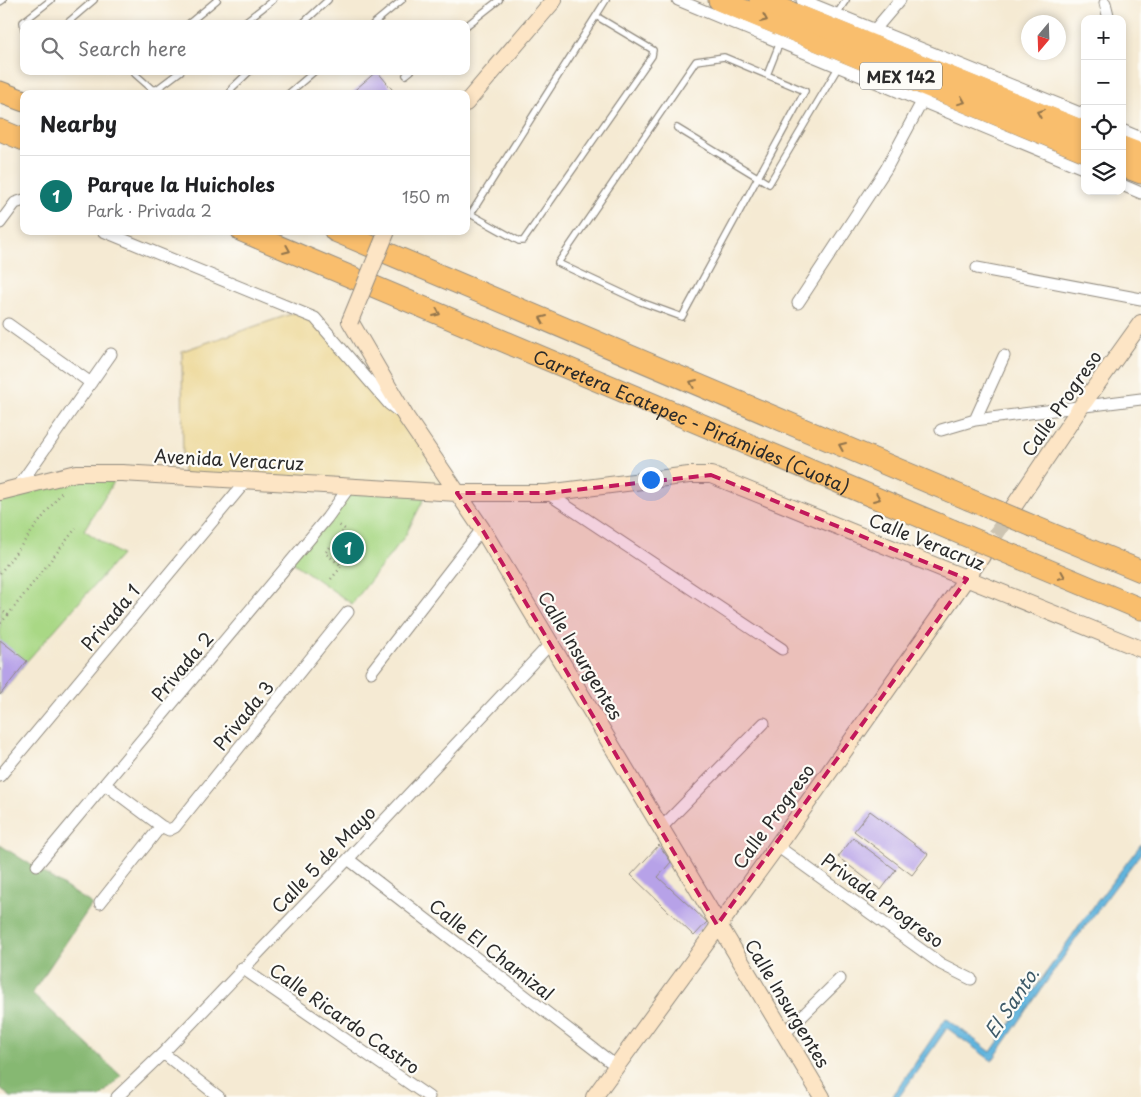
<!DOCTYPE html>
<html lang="en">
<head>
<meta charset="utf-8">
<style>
  body { margin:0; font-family:"Playpen Sans",sans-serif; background:#f6f6f6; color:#202124 }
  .controls { position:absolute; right:15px; top:15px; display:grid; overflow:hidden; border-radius:10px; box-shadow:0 2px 8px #0003 }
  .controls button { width:45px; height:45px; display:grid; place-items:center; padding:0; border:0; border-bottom:1px solid #e0e0e0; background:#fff; color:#202124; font:25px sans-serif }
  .compass { position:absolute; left:1021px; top:15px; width:45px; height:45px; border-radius:50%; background:#fff; box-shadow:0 2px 8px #0003; rotate:199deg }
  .you { position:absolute; left:650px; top:479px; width:18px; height:18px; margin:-12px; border:4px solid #fff; border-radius:50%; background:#1a73e8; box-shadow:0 0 0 8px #1a73e833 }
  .badge { display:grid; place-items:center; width:32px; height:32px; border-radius:50%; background:#0f766e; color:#fff; font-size:16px; font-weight:700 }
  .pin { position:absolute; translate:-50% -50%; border:2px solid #fff; box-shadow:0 1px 5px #0006 }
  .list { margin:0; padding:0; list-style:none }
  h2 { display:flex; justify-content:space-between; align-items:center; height:65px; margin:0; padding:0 20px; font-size:21px }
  h2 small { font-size:16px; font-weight:400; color:#757577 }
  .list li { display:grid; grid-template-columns:32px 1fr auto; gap:15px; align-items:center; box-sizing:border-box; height:80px; padding:0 20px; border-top:1px solid #e0e0e0 }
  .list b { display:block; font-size:19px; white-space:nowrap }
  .list p { margin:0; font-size:16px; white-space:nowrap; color:#757577 }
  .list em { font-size:16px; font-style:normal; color:#757577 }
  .icon { flex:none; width:28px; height:28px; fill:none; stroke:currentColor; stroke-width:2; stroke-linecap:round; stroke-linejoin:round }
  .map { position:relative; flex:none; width:1141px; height:1097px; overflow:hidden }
  .search { position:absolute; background:#fff; box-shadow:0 2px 8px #0003; left:20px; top:20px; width:450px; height:55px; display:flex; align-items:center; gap:12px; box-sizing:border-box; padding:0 18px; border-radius:10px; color:#757577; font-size:19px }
  .panel { position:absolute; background:#fff; box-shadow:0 2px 8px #0003; left:20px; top:90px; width:450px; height:145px; border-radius:10px }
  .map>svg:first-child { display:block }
  .green { fill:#a9d885; stroke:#6a8258 }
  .forest { fill:#86b872; stroke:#58724e }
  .sand { fill:#eeda9e; stroke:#8c8264 }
  .water { fill:#61b4dd; stroke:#467084 }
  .building { fill:#b7a2e8 }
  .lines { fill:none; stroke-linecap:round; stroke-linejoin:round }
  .secondary-tunnel { stroke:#cdc4b1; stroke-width:16; stroke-dasharray:16 8; stroke-linecap:butt }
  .lane-casing { stroke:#908a7f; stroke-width:8 }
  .street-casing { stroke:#908a7f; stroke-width:13 }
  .secondary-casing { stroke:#908a7f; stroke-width:18 }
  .highway-casing { stroke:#908a7f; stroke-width:23 }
  .path { stroke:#908a7f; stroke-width:2.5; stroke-dasharray:1 4; stroke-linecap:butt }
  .lane { stroke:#fff; stroke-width:5.5 }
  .street { stroke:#fff; stroke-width:11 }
  .secondary { stroke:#fde5c5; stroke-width:16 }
  .highway { stroke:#f9be6d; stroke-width:21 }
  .secondary-bridge-casing { stroke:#908a7f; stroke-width:18; stroke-linecap:butt }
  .highway-bridge-casing { stroke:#908a7f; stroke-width:23; stroke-linecap:butt }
  .secondary-bridge { stroke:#fde5c5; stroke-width:16 }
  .highway-bridge { stroke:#f9be6d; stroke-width:21 }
  .oneway { stroke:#92744c }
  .marked { fill:#c2185b; fill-opacity:0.2; stroke:#c2185b; stroke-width:4; stroke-dasharray:10 6; stroke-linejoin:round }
  .labels { text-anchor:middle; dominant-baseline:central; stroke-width:4.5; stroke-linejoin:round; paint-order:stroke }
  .shield { fill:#fdfcf7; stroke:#6a6a68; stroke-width:1 }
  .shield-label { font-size:16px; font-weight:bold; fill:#2b2b2b }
  .street-label { font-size:18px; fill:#2b2b2b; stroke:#fdfcf7 }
  .water-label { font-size:19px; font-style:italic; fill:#3e5b69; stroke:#fdfcf7 }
</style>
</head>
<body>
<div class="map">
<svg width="1141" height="1097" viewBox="0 0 1141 1097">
  <rect width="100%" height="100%" fill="#fdfcf7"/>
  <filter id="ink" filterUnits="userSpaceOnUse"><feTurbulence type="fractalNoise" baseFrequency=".02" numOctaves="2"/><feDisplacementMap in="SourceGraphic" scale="10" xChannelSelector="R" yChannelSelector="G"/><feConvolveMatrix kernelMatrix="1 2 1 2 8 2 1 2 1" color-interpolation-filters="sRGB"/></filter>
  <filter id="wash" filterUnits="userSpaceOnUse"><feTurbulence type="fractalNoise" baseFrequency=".0096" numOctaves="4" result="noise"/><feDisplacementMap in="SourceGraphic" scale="20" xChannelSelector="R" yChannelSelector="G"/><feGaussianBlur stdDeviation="1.12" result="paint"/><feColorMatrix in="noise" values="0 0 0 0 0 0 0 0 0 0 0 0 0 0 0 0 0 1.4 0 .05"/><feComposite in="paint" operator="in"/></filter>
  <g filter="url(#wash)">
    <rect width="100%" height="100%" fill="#f5ead3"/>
    <path class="green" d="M121,470L84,530L121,555L27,661L0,695V494Z
      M353,488L427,493L405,536L352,604L291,561Z"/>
    <path class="forest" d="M0,845L92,904L32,993L121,1076L100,1097H11L0,1089Z"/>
    <path class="sand" d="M300,311L312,316L425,448L451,492L183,475L182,351Z"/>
    <path class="water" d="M1141,844V853L1078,936L992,1061L947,1028L899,1097H892L946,1018L991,1052L1080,924Z"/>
    <g id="blocks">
      <path class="building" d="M377,71L396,94H350Z
        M0,640L27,661L0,695Z
        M870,811L928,854L912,875L854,831Z
        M853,838L896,870L881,890L838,857Z
        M659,845L671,862L658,877L707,922L694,936L631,875Z"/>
    </g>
  </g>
  <g filter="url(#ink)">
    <use href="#blocks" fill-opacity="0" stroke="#908a7f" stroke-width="1"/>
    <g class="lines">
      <path class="secondary-tunnel" d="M983,555L1014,506"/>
      <g class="lane-casing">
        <path id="lane" d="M0,2L3,0
          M836,15L846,0
          M596,16L653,50L652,56L523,241H519L472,215V212L596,16L606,0
          M66,24L94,0
          M188,24L217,0
          M242,24L273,0
          M302,24L328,0
          M373,24L402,0
          M466,26L499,0
          M24,29L23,22L51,0
          M724,57L805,91L682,317L641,302L558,263L696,61Z
          M135,71V74L152,89H157L181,71
          M406,75L411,71
          M767,75L780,42
          M230,94L232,88L250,71
          M288,94L315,71
          M677,128L769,184L839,66"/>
      </g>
      <g class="street-casing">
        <path id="street" d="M678,0L1085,169
          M802,0L1085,115
          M1105,3L1109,19
          M871,34L900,0
          M1122,130L1141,138
          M1122,185L1141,193
          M0,223L15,203L24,200
          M103,231L315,318L389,404L401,413
          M977,268L1141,299
          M798,303L886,169L925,96
          M8,324L91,383
          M975,420L1004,356
          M941,430L975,420L1141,399
          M18,487L111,354
          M547,493L782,649
          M371,672L482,529
          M0,776L246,481
          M106,785L161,826L169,830L175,827L348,612
          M661,828L764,723
          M777,846L941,964L971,979
          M348,859L616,1066
          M37,865L327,518L350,486
          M100,903L161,826
          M242,968L429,1097
          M784,1034L840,979
          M163,1053L219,1097
          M117,1097L163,1053L348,859L551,643"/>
      </g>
      <g class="secondary-casing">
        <path id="secondary" d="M466,103L554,0
          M350,321L406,417L482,529L822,1097
          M0,492L76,473H122L457,493H547L689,475H711L1141,649
          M1014,506L1080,408L1141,323
          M594,1097L777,846L982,556"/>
      </g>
      <g class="highway-casing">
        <g id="highway">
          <path d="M719,0L1085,151"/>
          <path d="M760,0L1085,132"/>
          <path d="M0,92L24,101"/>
          <path d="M0,130L24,140"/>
          <path d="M1122,147L1141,154"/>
          <path d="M1122,166L1141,173"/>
          <path id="s1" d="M242,231L952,530"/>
          <path d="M335,231L968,499"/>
          <path d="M1035,527L1141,571"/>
          <path d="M1017,557L1141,609"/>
        </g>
      </g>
      <path class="path" d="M0,573L62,492
        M331,579L342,566L325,553L345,529L337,524
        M0,609L8,615L0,624
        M8,615L76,528"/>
      <use href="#lane" class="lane"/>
      <use href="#street" class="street"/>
      <use href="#secondary" class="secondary"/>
      <use href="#highway" class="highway"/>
      <g class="secondary-bridge-casing">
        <path id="secondary-bridge" d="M350,321L387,231"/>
      </g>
      <g class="highway-bridge-casing">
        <path id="highway-bridge" d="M968,499L1035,527
          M952,530L1017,557"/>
      </g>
      <use href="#secondary-bridge" class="secondary-bridge"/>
      <use href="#highway-bridge" class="highway-bridge"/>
    </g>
    <defs><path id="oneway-chevron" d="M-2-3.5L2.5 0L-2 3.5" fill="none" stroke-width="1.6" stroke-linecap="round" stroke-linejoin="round" transform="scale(1.25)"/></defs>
    <g class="oneway">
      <use href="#oneway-chevron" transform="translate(764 19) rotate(23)"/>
      <use href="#oneway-chevron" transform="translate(962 101) rotate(22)"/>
      <use href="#oneway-chevron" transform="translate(1040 113) rotate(-158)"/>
      <use href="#oneway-chevron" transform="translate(287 250) rotate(23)"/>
      <use href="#oneway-chevron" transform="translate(437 313) rotate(23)"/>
      <use href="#oneway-chevron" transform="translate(543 319) rotate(-157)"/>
      <use href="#oneway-chevron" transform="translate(693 383) rotate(-157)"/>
      <use href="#oneway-chevron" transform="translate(842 446) rotate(-157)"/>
      <use href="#oneway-chevron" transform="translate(877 498) rotate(23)"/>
      <use href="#oneway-chevron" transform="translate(1062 576) rotate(23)"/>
    </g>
  </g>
  <path class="marked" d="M711,475L967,579L717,925L482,529L457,493H547Z"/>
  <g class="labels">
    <rect class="shield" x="860" y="62.5" width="82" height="27" rx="4"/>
    <g class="shield-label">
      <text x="901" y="76">MEX 142</text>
    </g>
    <g class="street-label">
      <text transform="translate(1061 403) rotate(-55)">Calle Progreso</text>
      <text stroke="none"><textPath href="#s1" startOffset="488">Carretera Ecatepec - Pirámides (Cuota)</textPath></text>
      <text transform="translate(229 459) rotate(3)">Avenida Veracruz</text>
      <text transform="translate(927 541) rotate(22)">Calle Veracruz</text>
      <text transform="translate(110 617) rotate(-50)">Privada 1</text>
      <text transform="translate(581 655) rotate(59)">Calle Insurgentes</text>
      <text transform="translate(182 666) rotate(-50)">Privada 2</text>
      <text transform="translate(243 715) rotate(-51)">Privada 3</text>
      <text transform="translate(773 816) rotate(-54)">Calle Progreso</text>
      <text transform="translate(323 859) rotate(-46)">Calle 5 de Mayo</text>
      <text transform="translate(883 900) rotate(36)">Privada Progreso</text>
      <text transform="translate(492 949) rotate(38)">Calle El Chamizal</text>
      <text transform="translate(788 1003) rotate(59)">Calle Insurgentes</text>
      <text transform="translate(345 1018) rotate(35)">Calle Ricardo Castro</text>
    </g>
    <g class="water-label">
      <text transform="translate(1011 1002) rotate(-56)">El Santo.</text>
    </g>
  </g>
</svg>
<div class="controls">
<button>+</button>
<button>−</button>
<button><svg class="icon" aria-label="locate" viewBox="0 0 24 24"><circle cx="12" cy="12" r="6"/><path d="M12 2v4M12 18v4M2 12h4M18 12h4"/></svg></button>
<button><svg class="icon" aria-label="layers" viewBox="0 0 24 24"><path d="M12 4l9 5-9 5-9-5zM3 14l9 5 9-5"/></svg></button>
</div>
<svg class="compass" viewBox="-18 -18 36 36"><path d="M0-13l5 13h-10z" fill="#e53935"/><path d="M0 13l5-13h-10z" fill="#757577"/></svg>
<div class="you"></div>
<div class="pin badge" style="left:348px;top:548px">1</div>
<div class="search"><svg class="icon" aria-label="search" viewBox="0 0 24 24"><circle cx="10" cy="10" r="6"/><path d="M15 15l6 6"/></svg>Search here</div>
<section class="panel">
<h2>Nearby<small></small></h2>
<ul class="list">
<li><span class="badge">1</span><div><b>Parque la Huicholes</b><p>Park · Privada 2</p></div><em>150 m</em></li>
</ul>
</section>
</div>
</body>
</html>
